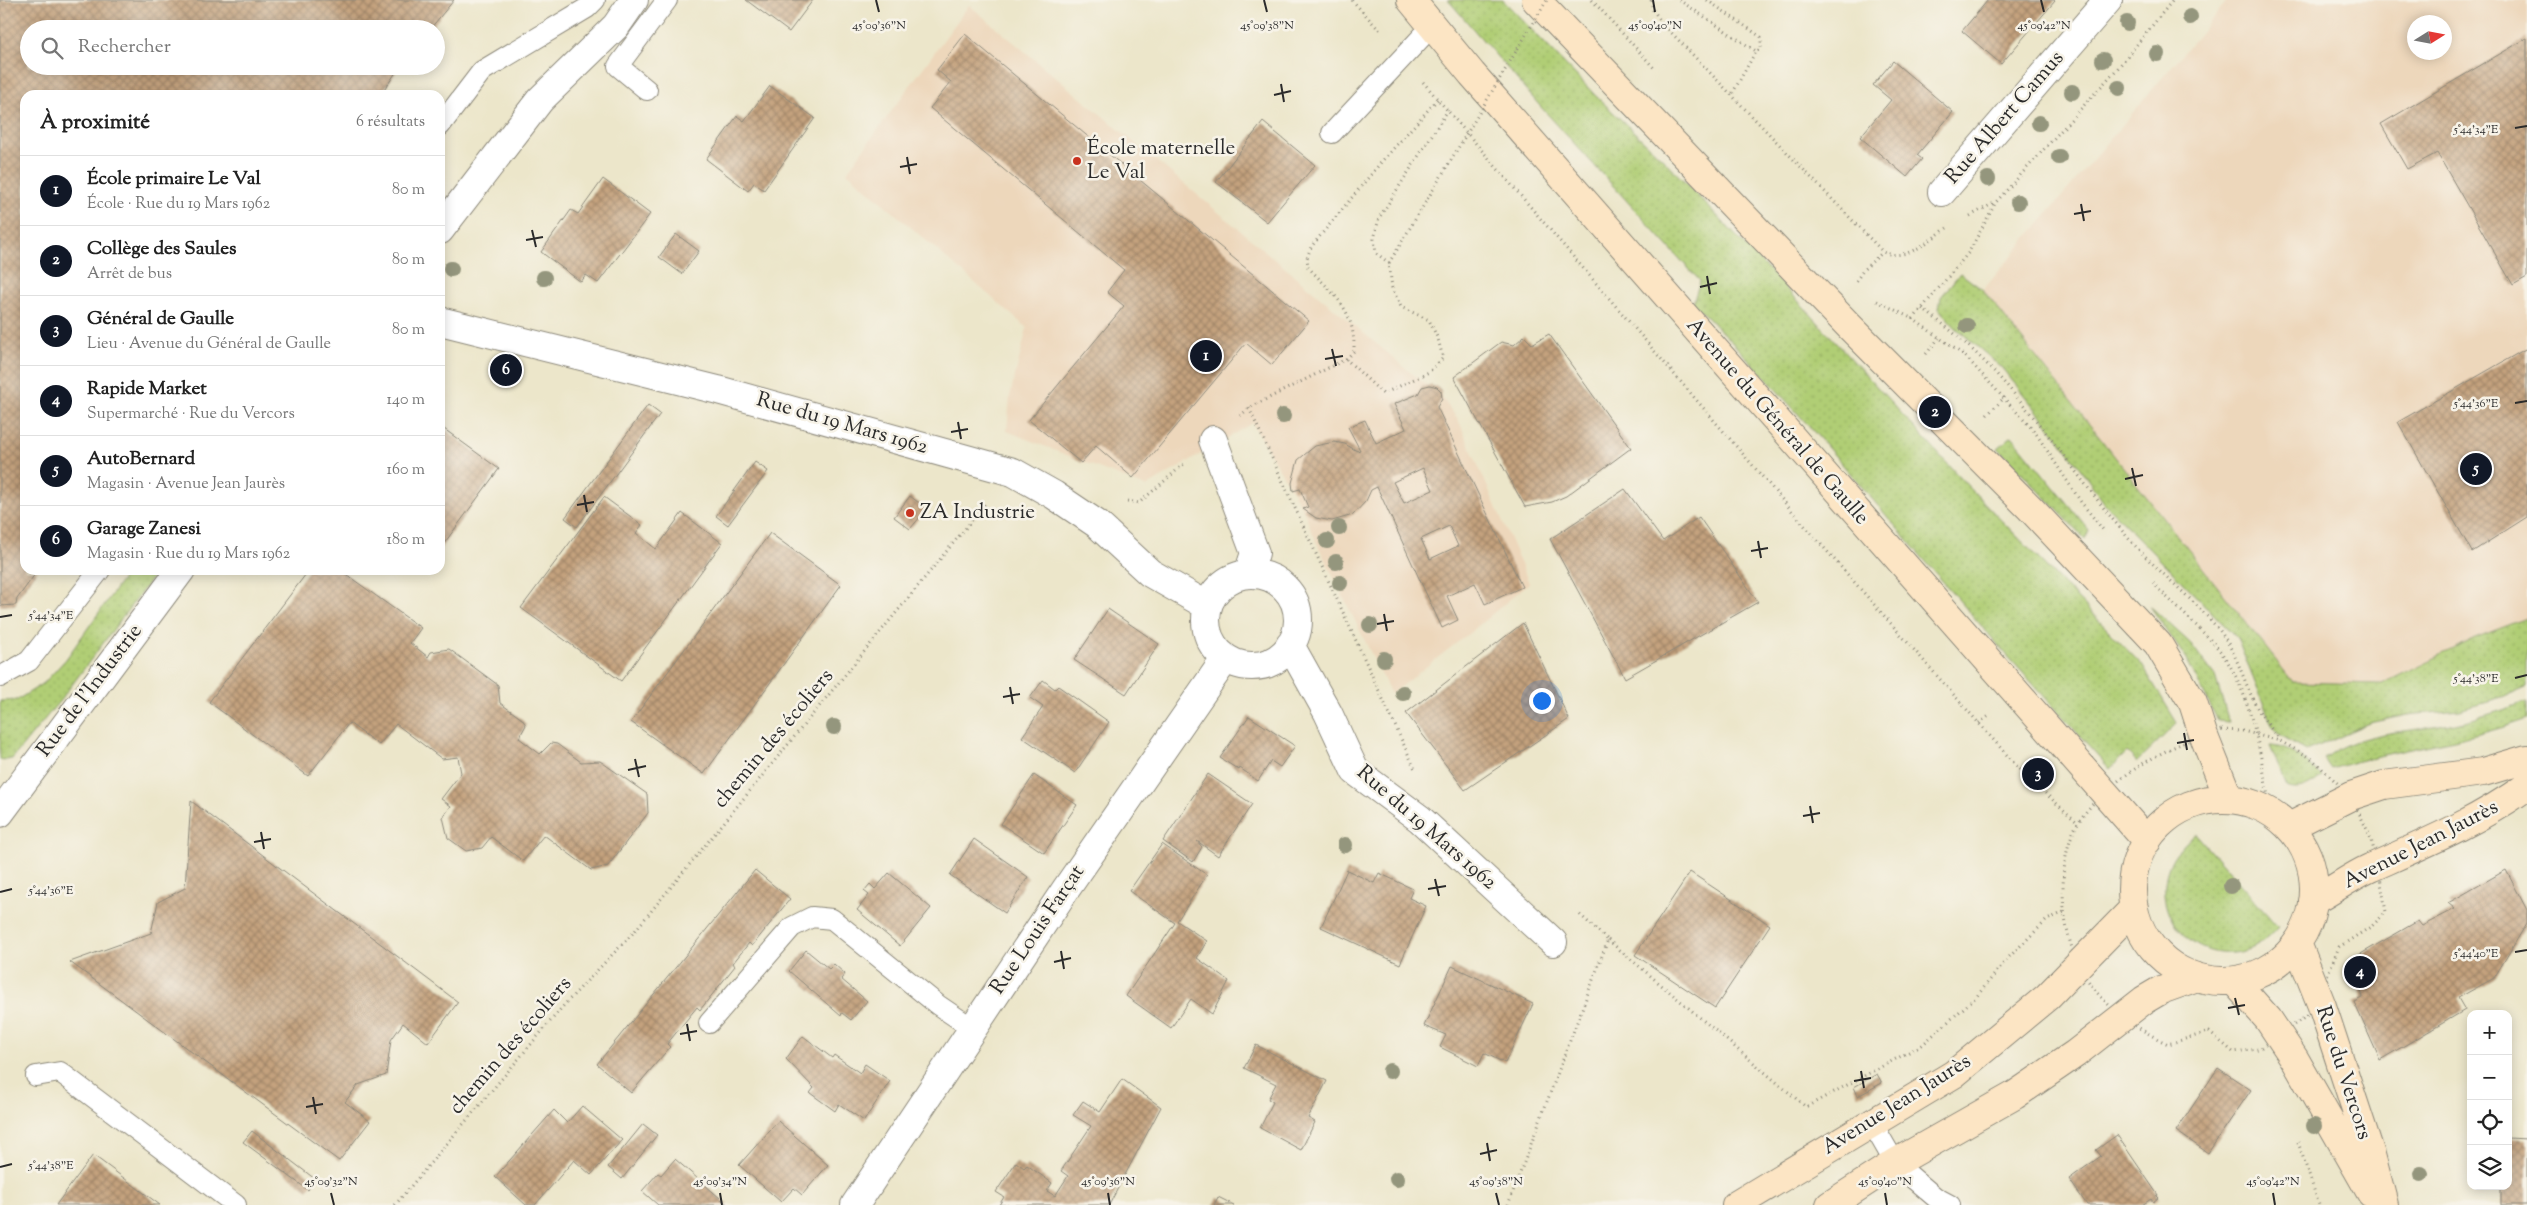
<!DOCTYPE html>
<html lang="fr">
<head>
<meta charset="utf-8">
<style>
  body { margin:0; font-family:"Sorts Mill Goudy",serif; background:#f6f6f6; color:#222 }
  .controls { position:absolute; right:15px; bottom:15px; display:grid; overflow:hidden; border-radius:10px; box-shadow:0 2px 12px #0003 }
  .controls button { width:45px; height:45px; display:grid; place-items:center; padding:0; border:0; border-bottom:1px solid #e0e0e0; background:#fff; color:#222; font:25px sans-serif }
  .compass { position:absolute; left:2407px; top:15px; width:45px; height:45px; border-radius:50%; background:#fff; box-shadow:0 2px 12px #0003; rotate:79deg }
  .you { position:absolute; left:1541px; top:700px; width:18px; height:18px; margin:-12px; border:4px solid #fff; border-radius:50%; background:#1a73e8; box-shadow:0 0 0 8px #1a73e833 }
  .badge { display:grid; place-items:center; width:32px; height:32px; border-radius:50%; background:#111827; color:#fff; font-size:16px; font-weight:700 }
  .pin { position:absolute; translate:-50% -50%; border:2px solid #fff; box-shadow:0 1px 5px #0006 }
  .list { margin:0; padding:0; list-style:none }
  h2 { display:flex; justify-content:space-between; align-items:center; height:65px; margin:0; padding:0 20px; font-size:21px }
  h2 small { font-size:16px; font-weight:400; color:#767676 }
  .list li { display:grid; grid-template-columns:32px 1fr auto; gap:15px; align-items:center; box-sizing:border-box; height:70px; padding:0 20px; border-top:1px solid #e0e0e0 }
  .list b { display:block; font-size:19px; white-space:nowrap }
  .list p { margin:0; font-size:16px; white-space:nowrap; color:#767676 }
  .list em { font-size:16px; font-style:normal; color:#767676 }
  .icon { flex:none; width:28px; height:28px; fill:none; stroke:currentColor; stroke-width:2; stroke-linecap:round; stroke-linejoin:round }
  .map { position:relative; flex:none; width:2527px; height:1205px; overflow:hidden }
  .search { position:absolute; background:#fff; box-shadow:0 2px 12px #0003; left:20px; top:20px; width:425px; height:55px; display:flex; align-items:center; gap:12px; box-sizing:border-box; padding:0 18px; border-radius:28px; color:#767676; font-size:19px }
  .panel { position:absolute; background:#fff; box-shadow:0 2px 12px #0003; left:20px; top:90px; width:425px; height:485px; border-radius:15px }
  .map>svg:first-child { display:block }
  .built { fill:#edd7bb; fill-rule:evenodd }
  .grass { fill:url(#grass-dots); stroke:#6e7c50 }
  .building { fill:url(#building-cross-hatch); fill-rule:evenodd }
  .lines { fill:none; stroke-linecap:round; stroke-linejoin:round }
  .lane-casing { stroke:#8c887a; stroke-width:22 }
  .street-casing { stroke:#8c887a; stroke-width:30 }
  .secondary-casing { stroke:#8c887a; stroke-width:30 }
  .path { stroke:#8c887a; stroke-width:3; stroke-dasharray:1 4; stroke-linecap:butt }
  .lane { stroke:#fff; stroke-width:20 }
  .street { stroke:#fff; stroke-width:28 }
  .secondary { stroke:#fce5c4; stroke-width:28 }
  .path-bridge { stroke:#8c887a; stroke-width:3; stroke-dasharray:1 4; stroke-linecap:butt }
  .tree { fill:#94967d }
  .ticks { fill:none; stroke:#2b2b2b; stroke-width:2 }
  .poi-dot { fill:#c8321e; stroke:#f7f3e8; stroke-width:2 }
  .labels { text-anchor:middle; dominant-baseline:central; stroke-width:5; stroke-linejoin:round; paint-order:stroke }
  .street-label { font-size:21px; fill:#2b2b2b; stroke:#f7f3e8 }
  .poi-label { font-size:21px; fill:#2b2b2b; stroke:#f7f3e8; text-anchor:start }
  .ticks-label { font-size:12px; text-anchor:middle; fill:#2b2b2b; stroke:#f7f3e8; stroke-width:5; stroke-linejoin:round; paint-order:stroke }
</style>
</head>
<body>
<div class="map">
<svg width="2527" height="1205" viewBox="0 0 2527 1205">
  <defs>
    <pattern id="grass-dots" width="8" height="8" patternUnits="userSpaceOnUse" patternTransform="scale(1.25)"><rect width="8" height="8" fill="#b0ce75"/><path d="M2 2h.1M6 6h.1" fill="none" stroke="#98b165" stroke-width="1.8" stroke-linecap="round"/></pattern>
    <pattern id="building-cross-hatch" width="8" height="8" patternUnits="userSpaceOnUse" patternTransform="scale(1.25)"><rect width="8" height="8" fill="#c4a27e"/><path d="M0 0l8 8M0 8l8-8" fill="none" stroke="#9f8467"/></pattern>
  </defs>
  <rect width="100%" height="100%" fill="#f7f3e8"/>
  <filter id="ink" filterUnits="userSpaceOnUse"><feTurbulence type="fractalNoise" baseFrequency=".02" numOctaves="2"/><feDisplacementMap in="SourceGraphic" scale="10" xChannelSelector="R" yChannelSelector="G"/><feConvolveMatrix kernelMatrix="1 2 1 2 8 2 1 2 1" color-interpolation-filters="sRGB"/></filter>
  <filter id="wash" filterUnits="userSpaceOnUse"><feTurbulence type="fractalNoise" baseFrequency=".0096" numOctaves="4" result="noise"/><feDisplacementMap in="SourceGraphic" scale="20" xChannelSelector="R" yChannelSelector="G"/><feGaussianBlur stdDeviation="1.12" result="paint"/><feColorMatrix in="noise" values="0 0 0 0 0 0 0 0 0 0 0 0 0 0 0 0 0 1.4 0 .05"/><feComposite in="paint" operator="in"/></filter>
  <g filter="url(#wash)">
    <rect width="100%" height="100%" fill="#ece6ca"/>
    <path class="built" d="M2228,0H2527V618L2475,638L2382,684L2293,682L1983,290ZM2414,22H2444V52H2414Z
      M969,5L1426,385L1437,387L1442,398L1458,419L1529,583L1472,631L1391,694L1316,541L1303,509L1252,423L1146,487L1007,431L1010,396L1027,328L847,172Z"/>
    <path class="grass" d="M1448,0H1503L1598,98L1663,159L1802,305L1967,485L2142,665L2177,723L2137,762L2127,752L2110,769C2066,720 2021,672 1978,622C1884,515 1795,403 1693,303L1700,281L1540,106Z
      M1960,273L1983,290L2293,682L2382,684L2475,638L2527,618V687L2502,698L2460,710L2407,715L2369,723L2306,751L2279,734L2272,725L2237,638L2105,504L2056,434L2001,367L1956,328L1939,309L1941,297Z
      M2012,436L2089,530L2085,539L1998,448Z
      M141,570H158L62,698L12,759L0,760V701L17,700L44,683L66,659L124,577Z
      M2150,606L2191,644L2215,676L2229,722L2218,721L2187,660Z
      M2527,702V719C2464,743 2396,748 2331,769L2324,759C2358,731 2403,733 2445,725C2473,720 2500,711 2527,702Z
      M2270,746C2289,746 2309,763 2322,776C2313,784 2299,793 2287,787Z
      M2196,834L2278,927C2269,937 2258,948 2244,951C2193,965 2151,914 2169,866C2174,852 2185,843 2196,834Z"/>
    <g id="blocks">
      <path class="building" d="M0,0H454L430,29H29V66H400L381,95H25V570H38L17,599L16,605L0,606Z
        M746,0H813L789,32Z
        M1988,0H2054L2055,1L2001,64L1962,31Z
        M965,34L1309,321L1272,365L1246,343L1133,478L1096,446L1081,463L1029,420L1124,306L1107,292L1124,270L930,108L951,82L937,70Z
        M2527,38V277L2513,285L2437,153L2407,169L2381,124Z
        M1893,61L1953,112L1917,155L1922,159L1907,177L1860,137L1891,100L1873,85Z
        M770,86L815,118L764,190L754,183L748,191L706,159L737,116L744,121Z
        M1263,122L1315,165L1267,222L1216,182Z
        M603,179L650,214L598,283L586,275L581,282L541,252L571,210L578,214Z
        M676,234L699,251L682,274L659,257Z
        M1549,334L1631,448L1566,496L1552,502L1525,507L1454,377L1501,342L1514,345L1524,336L1532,344Z
        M2527,348V517L2472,552L2398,422Z
        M1430,385L1437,387L1441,391L1442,398L1437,407L1522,587L1485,604L1475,583L1447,596L1458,620L1442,628L1377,487L1371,490L1366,501L1353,515L1332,521L1316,518L1303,509L1308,507L1300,489L1293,491L1292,483L1298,460L1315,446L1334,442L1345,444L1357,451L1360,450L1348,427L1365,420L1376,443L1406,429L1394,404L1418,394L1422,387ZM1423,468L1433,490L1404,503L1393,482ZM1449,526L1458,546L1430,559L1421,539Z
        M648,405L660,414L577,527L565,518Z
        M440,426L499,469L440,549Z
        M755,462L768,471L728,525L716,516Z
        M1625,489L1663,541L1699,517L1758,602L1625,678L1550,539Z
        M910,496L927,509L910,529L894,517Z
        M604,497L642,525L636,533L656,549L682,513L722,543L621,681L521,608Z
        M770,533L841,585L704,774L631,722Z
        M309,570H340L421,628L410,643L428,657L431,652L449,649L498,685L500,703L522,719L526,725L519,738L540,754L551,743L557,744L581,762L600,761L647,794L648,813L608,866L591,870L544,835L523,861L491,837L482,848L466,851L448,838L443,817L451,806L441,799L461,773L458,757L442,759L396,724L379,745L349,723L308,776L209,702Z
        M1108,609L1159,644L1126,694L1074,660Z
        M1523,623L1569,719L1465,790L1406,713Z
        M1043,680L1055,689L1058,686L1109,722L1075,773L1022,737L1043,707L1030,698Z
        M1249,716L1295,746L1280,767L1271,761L1258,781L1240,768L1239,770L1220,758Z
        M2034,760L2051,779L2043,787L2026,768Z
        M1208,774L1252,804L1218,856L1197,841L1202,847L1193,862L1163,841Z
        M1034,775L1077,805L1044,853L1001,824Z
        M191,801L458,1002L428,1043L403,1023L391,1040L386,1075L358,1085L345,1102L370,1121L339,1161L70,962L151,933L158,902L185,888Z
        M974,839L1028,877L1005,913L950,875Z
        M1162,844L1207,875L1177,921L1207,941L1197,958L1229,981L1212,1014L1191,999L1171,1028L1126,996L1175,923L1129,891Z
        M755,870L790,899L752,946L749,943L733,963L735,966L700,1010L697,1007L667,1044L670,1047L631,1093L597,1064Z
        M1347,870L1374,883L1379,873L1413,889L1409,898L1426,906L1400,964L1321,927Z
        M2506,870L2527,910V923L2494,978L2458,998L2465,1010L2380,1060L2354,1002L2362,998L2352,959L2418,921L2422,926L2455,909L2448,903Z
        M1690,872L1770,925L1715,1008L1635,955Z
        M889,873L931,908L900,946L857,910L869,895L864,891L870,884L875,889Z
        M806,950L829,969L834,964L845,974L841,979L867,1001L851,1020L842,1013L841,1016L789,971Z
        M1452,966L1533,1004L1505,1063L1484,1053L1478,1066L1440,1047L1446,1035L1424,1026Z
        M803,1036L832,1058L834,1055L860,1073L865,1064L890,1081L864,1121L839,1104L835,1111L810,1093L814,1088L786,1059Z
        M1256,1045L1327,1081L1308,1118L1315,1122L1301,1150L1260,1128L1273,1102L1268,1099L1276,1084L1244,1068Z
        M2218,1068L2251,1090L2208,1153L2176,1131Z
        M1877,1074L1882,1083L1858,1096L1854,1087Z
        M1122,1079L1161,1107L1109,1205H999L1004,1197L996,1192L1016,1162L1024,1168L1027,1165L1052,1183L1047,1191L1055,1196L1068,1176L1061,1171L1091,1126L1073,1115L1083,1101L1100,1112Z
        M582,1106L622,1140L591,1175L574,1160L535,1205H526L495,1177L554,1110L567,1123Z
        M778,1121L828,1165L802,1195L794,1188L781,1202L739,1165Z
        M643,1124L657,1135L622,1179L608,1167Z
        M252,1131L315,1179L308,1190L243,1142Z
        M2117,1135L2158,1195L2156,1196L2158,1198L2153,1202L2151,1199L2142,1205H2087L2069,1179L2101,1156L2096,1150Z
        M2508,1138L2527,1139V1205H2501V1186H2508Z
        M93,1155L160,1205H56Z
        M675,1159L728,1205H658L642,1191L658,1173L661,1175Z
        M1218,1197L1234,1205H1214Z"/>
    </g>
  </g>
  <g filter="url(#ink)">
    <use href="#blocks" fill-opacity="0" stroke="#8c887a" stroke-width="1"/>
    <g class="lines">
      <g class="lane-casing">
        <path id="lane" d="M647,90L618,66L667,0
          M440,126L482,71L587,8L595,0
          M1332,133L1432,26
          M0,677L29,661L100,570
          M709,1023L792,927L812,917L832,919L938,1005L972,1028
          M36,1076L60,1072L236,1205
          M1872,1123L1895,1163L1935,1197L1950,1205"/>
      </g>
      <g class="street-casing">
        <path id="street" d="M1942,192L2108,0
          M440,230L540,100L616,26L634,0
          M440,321L718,390L1013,472L1054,495L1097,524L1150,573L1208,606
          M1213,440L1255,553L1248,574
          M1206 620a46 46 0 1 1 92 0a46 46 0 1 1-92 0Z
          M1290,645L1328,713L1355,771L1420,819L1553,942
          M0,813L181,570
          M855,1205L1066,889L1226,658"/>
      </g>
      <g class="secondary-casing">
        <path id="secondary" d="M1411,0L1472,74L2147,841
          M1536,0L1850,327L2030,508L2158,644L2193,703L2203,734L2229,799
          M2132 890a91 91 0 1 1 182 0a91 91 0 1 1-182 0Z
          M2289,827L2351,796L2384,785L2483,772L2527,759
          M2313,901C2332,891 2350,877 2370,868C2426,843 2477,822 2527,786
          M2297,943L2322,1006L2371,1155L2384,1205
          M2234,981L2268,1019L2294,1058L2371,1193
          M1736,1205L1954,1074L2047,997L2134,908
          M1830,1205L1895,1163L2015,1095L2075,1054L2144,1000L2161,990L2197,977"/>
      </g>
      <path class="path" d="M1352,0L1382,33
        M1592,0L1655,69
        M1651,0L1653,10L1662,23L1883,252C1907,262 1928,241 1947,228
        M1679,0L1756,51
        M1707,0L1761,37V49L1756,51L1731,96
        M1423,82L1810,532L2021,771L2078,823
        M1970,216L1996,202
        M1856,281L1864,269L1883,252
        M1877,301L1913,319L1965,356L2035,432L2081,502L2104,531
        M1922,309C2009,368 2062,460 2129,539C2157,571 2193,598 2220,631C2240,658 2245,689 2262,716C2267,724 2274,732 2280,740
        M1913,319L1969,252L1996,202L2117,69L2173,0
        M1926,354L1939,338
        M1346,359L1354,351C1355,309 1335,296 1308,267L1307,258L1311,247L1383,160L1438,99
        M1249,408L1415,769
        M1987,415L2005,397
        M1240,416L1249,408L1346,359L1383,394L1429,372L1443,358L1438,339L1429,320L1401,307L1392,288L1389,263L1376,253L1374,239L1379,218L1448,110
        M1127,501L1139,503L1184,464
        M2153,583C2173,604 2196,624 2216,646C2249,684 2260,749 2268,797
        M1979,723L1989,716
        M2222,730L2243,731L2280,741L2311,758L2351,796L2370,836L2378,865L2386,912L2372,926L2339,947L2325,981L2330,1000L2259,1049L2233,1052L2209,1032L2168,1044C2101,1011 2065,970 2063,892C2063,870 2066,842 2078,823C2105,780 2173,741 2222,730Z
        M1608,940L1806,1107L1922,1045L1977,996L2007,959L2047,920L2064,912
        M2298,1142L2319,1205
        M395,1205L565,1004L634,932L987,502
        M1508,1205L1608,940L1578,913"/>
      <use href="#lane" class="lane"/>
      <use href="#street" class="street"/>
      <use href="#secondary" class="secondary"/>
      <path class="path-bridge" d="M1389,263L1547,0"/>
    </g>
    <g class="tree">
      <circle cx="2190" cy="17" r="8"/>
      <circle cx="2127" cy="23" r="8"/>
      <circle cx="2157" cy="54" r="8"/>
      <circle cx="2103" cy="60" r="8"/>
      <circle cx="2119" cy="88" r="8"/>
      <circle cx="2072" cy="92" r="8"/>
      <circle cx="2039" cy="123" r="8"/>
      <circle cx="2059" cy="157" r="8"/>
      <circle cx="1988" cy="179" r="8"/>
      <circle cx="2018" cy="202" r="8"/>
      <circle cx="451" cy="269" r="8"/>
      <circle cx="544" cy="278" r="8"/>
      <circle cx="1967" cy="326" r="8"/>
      <circle cx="1283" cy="416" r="8"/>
      <circle cx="1339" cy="528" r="8"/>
      <circle cx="1327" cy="541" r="8"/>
      <circle cx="1336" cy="562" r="8"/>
      <circle cx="1340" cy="583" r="8"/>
      <circle cx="1370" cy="625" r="8"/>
      <circle cx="1384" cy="659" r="8"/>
      <circle cx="1403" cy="693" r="8"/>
      <circle cx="834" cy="727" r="8"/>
      <circle cx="1345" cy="845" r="8"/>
      <circle cx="2231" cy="886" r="8"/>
      <circle cx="1390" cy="1071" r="8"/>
      <circle cx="2314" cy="1126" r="8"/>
      <circle cx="2421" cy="1174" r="8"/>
      <circle cx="1397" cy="1179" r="8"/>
    </g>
  </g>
  <path class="ticks" d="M876,0L879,12M1264,0L1267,12M1653,0L1655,12M2041,0L2044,12M1281,84L1284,102M1274,95L1291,91M2515,128L2527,126M907,157L910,174M900,167L917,164M2081,204L2084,221M2074,214L2091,211M532,230L536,247M526,240L543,237M1707,276L1710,294M1700,287L1717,283M1332,349L1336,366M1325,359L1343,356M2515,403L2527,401M958,422L961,439M951,432L968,429M2132,468L2136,486M2125,479L2143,475M584,495L587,512M577,505L594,502M1758,541L1761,558M1751,551L1768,548M1384,614L1387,631M0,617L12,615M1377,624L1394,621M2515,678L2527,675M1010,687L1013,704M1003,697L1020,694M2184,733L2187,750M2177,743L2194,740M635,759L639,777M628,770L646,766M1810,806L1813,823M1803,816L1820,813M261,832L264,849M254,842L271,839M1435,879L1439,896M1428,889L1446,886M0,892L12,889M1061,951L1064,969M2515,952L2527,950M1054,962L1071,958M2235,998L2239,1015M2228,1008L2245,1005M687,1024L690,1041M680,1034L697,1031M1861,1071L1864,1088M1854,1081L1871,1078M313,1097L316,1114M306,1107L323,1104M1487,1143L1490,1161M1480,1154L1497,1150M0,1167L12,1164M331,1193L334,1205M720,1193L722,1205M1108,1193L1110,1205M1496,1193L1499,1205M1885,1193L1887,1205M2273,1193L2275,1205"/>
  <g class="poi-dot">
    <circle cx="1077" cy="161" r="5"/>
    <circle cx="910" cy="513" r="5"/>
  </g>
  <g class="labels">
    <g class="street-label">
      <text transform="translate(2005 118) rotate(-49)">Rue Albert Camus</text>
      <text transform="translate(1777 422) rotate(49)">Avenue du Général de Gaulle</text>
      <text transform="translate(842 424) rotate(16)">Rue du 19 Mars 1962</text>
      <text transform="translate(90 691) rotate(-53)">Rue de l'Industrie</text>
      <text transform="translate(774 739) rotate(-50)">chemin des écoliers</text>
      <text transform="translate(1426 828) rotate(41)">Rue du 19 Mars 1962</text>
      <text transform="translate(2421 845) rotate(-27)">Avenue Jean Jaurès</text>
      <text transform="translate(1038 930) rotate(-56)">Rue Louis Farçat</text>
      <text transform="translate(511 1046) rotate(-49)">chemin des écoliers</text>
      <text transform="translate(2343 1073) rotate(72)">Rue du Vercors</text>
      <text transform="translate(1897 1105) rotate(-32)">Avenue Jean Jaurès</text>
    </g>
    <g class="poi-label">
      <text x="1087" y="149">École maternelle<tspan x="1087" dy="24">Le Val</tspan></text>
      <text x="920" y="513">ZA Industrie</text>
    </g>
  </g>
  <g class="ticks-label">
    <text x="879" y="29">45°09'36"N</text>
    <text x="1267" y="29">45°09'38"N</text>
    <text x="1655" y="29">45°09'40"N</text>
    <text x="2044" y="29">45°09'42"N</text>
    <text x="2476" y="133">5°44'34"E</text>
    <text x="2476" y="407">5°44'36"E</text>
    <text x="51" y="619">5°44'34"E</text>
    <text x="2476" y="682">5°44'38"E</text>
    <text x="51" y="894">5°44'36"E</text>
    <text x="2476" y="957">5°44'40"E</text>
    <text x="51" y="1169">5°44'38"E</text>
    <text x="331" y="1185">45°09'32"N</text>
    <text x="720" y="1185">45°09'34"N</text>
    <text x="1108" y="1185">45°09'36"N</text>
    <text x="1496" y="1185">45°09'38"N</text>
    <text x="1885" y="1185">45°09'40"N</text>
    <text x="2273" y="1185">45°09'42"N</text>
  </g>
</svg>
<div class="controls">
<button>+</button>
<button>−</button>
<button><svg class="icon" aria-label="locate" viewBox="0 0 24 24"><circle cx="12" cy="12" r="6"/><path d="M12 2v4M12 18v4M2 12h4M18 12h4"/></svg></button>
<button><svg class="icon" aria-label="layers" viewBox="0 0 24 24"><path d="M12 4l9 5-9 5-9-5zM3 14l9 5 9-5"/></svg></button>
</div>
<svg class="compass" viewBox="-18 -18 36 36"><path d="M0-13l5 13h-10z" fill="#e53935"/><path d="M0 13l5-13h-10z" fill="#767676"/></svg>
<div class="you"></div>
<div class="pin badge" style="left:1206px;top:356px">1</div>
<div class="pin badge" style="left:1935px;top:412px">2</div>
<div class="pin badge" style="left:2038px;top:774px">3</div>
<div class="pin badge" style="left:2360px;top:972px">4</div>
<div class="pin badge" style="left:2476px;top:469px">5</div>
<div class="pin badge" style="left:506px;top:370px">6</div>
<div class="search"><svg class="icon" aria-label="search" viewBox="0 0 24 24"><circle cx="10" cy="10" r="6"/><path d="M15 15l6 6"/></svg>Rechercher</div>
<section class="panel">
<h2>À proximité<small>6 résultats</small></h2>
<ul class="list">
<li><span class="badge">1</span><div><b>École primaire Le Val</b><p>École · Rue du 19 Mars 1962</p></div><em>80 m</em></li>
<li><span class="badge">2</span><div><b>Collège des Saules</b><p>Arrêt de bus</p></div><em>80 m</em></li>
<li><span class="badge">3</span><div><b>Général de Gaulle</b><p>Lieu · Avenue du Général de Gaulle</p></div><em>80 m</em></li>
<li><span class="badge">4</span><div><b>Rapide Market</b><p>Supermarché · Rue du Vercors</p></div><em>140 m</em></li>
<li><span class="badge">5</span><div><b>AutoBernard</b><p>Magasin · Avenue Jean Jaurès</p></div><em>160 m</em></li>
<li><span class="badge">6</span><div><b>Garage Zanesi</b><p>Magasin · Rue du 19 Mars 1962</p></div><em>180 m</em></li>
</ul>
</section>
</div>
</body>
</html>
